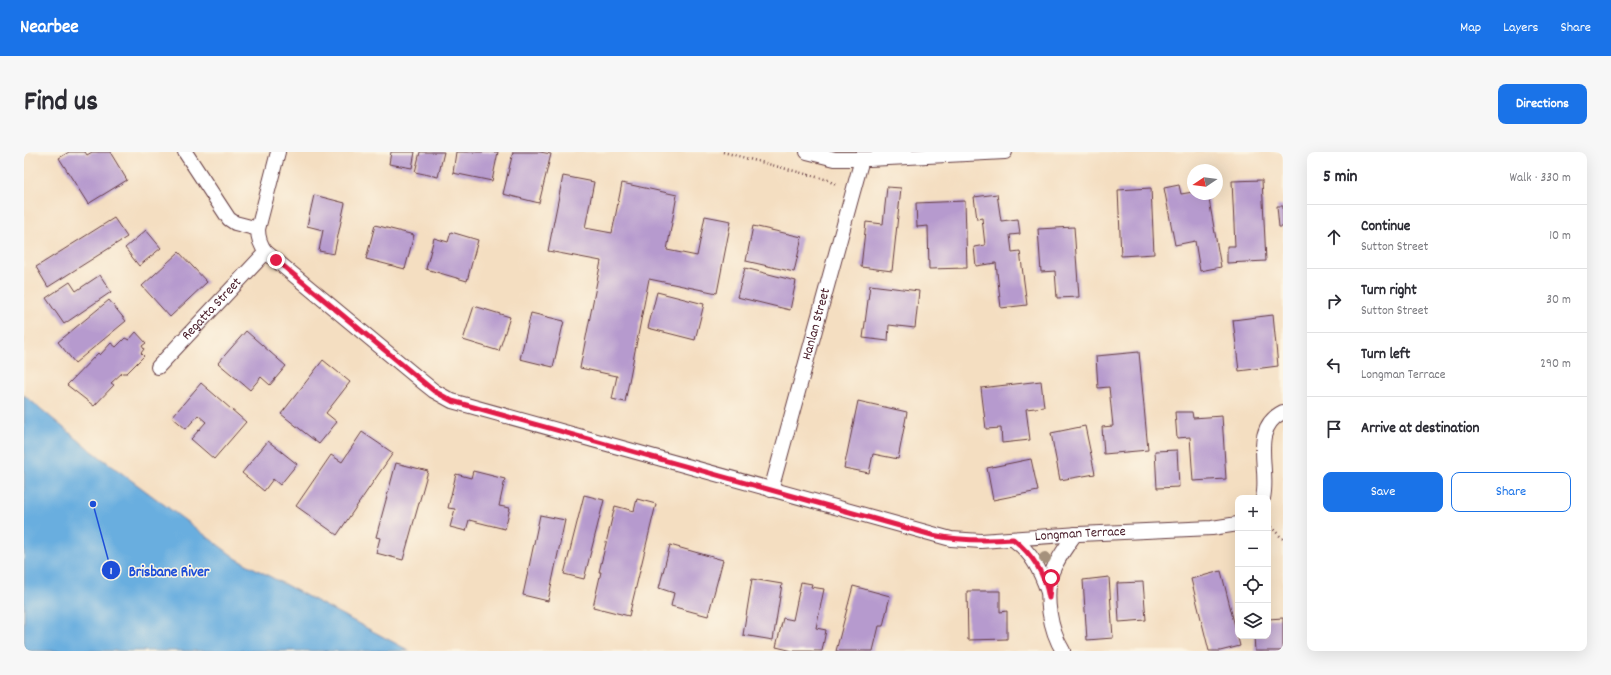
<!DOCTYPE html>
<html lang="en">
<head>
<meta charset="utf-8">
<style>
  body { margin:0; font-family:Dekko,sans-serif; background:#f7f7f7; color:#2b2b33 }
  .controls { position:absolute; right:12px; bottom:12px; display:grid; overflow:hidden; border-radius:8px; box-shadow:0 4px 16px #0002 }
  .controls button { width:36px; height:36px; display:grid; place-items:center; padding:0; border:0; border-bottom:1px solid #e1e1e2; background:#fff; color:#2b2b33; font:20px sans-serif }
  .compass { position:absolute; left:1163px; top:12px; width:36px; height:36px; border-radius:50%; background:#fff; box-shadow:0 4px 16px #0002; rotate:257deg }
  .stop { position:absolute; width:12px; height:12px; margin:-9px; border:3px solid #e11d48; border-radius:50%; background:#fff }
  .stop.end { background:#e11d48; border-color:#fff; box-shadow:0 1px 4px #0008 }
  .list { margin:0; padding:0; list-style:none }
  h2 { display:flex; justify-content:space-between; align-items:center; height:52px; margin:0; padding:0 16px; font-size:17px }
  h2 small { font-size:13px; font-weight:400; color:#7c7c81 }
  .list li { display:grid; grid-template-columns:26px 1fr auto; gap:12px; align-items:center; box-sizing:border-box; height:64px; padding:0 16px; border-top:1px solid #e1e1e2 }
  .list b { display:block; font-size:15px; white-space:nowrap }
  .list p { margin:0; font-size:13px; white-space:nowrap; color:#7c7c81 }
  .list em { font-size:13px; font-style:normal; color:#7c7c81 }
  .actions { display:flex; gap:8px; padding:12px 16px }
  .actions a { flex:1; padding:9px 0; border:1px solid #1a73e8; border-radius:8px; text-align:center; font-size:14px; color:#1a73e8 }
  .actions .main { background:#1a73e8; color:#fff }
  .icon { flex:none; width:22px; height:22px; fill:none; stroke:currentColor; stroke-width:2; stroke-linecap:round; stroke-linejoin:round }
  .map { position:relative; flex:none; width:1259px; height:499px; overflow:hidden; border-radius:8px }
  header { display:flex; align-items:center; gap:24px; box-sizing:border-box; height:56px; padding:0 20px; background:#1a73e8; color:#fff }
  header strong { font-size:19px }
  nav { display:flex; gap:22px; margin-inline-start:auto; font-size:14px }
  .intro { display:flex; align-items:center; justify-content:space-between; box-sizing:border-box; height:96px; padding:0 24px }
  h1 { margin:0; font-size:28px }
  .button { padding:10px 18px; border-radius:8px; background:#1a73e8; color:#fff; font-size:14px; font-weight:700 }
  main { display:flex; gap:24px; padding:0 24px }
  aside { flex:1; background:#fff; border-radius:8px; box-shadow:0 4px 16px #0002 }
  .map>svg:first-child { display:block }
  .water { fill:#69aedf; stroke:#5a6685 }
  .building { fill:#b69ace }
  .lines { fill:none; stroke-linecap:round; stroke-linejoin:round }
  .minor-casing { stroke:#643c42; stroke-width:16 }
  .path { stroke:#643c42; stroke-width:2.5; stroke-dasharray:1 3; stroke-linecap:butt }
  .minor { stroke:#fff; stroke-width:14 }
  .tree { fill:#a5917b }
  .route { stroke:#e11d48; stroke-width:5 }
  .labels { text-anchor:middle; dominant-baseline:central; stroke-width:3; stroke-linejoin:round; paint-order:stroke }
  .street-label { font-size:14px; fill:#4a1f2b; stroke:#fcf5e5 }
  .leader { fill:none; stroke:#1d4ed8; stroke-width:1.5 }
  .callout-dot { fill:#1d4ed8; stroke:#fcf5e5; stroke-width:1.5 }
  .mark-label { font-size:12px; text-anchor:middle; font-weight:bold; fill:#fff }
  .callout-label { font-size:15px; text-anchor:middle; font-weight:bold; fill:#1d4ed8; stroke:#fcf5e5; stroke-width:3; stroke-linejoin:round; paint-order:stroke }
</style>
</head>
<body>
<header>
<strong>Nearbee</strong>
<nav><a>Map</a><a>Layers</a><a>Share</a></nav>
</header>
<div class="intro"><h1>Find us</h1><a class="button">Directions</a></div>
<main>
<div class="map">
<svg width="1259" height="499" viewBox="0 0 1259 499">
  <rect width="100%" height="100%" fill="#fcf5e5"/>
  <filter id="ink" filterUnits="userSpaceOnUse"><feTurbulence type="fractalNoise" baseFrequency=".025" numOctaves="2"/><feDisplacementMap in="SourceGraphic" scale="8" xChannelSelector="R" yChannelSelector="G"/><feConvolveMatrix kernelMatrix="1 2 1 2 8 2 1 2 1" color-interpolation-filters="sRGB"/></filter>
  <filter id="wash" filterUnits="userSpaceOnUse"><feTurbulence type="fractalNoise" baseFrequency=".012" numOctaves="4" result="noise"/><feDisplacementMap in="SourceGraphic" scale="16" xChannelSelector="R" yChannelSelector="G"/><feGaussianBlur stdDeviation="0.9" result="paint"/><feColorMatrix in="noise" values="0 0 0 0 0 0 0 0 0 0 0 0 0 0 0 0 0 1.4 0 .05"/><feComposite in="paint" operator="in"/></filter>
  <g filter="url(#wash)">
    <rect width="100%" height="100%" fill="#f4dec1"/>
    <path class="water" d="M0,243L64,296L213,407L386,499H0Z"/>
    <g id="blocks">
      <path class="building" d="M45,0H61L63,3L68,0H86L103,28L64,52L35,6Z
        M367,0H391L388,16L365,12Z
        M396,0H420L414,25L391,20Z
        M432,0H474L468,29L429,21Z
        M489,0H516L527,2L515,51L479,42Z
        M539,24L570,30L561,76L588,81L598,31L653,43L643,98L673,104L681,64L707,69L693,141L625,127L601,250L588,247L593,224L556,216L577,109L524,99Z
        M1238,28L1242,109L1203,111V94H1211L1208,29Z
        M1155,33L1157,42L1169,40V42H1184L1197,115L1176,119L1171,89L1151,93L1140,36Z
        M863,35L877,36L868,119L837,115L842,70L859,72Z
        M1127,36L1130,102L1097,104L1094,38Z
        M973,42L977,69L994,67L996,82L986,83L988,100L996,99L1003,153L977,156L972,111L952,114L950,95L961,93L958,66L953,67L950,45Z
        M290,43L321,51L310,102L295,99L299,78L283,74Z
        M941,49L943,116L905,117L904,74L893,75L892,51Z
        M1253,54H1259V75H1255Z
        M90,66L103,85L24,135L12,115Z
        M351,73L390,83L381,117L342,107Z
        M729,74L778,85L770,120L722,109Z
        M1050,75L1055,145L1033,146L1031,119L1017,120L1014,77Z
        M122,78L137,96L115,114L101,96Z
        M427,80L454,88L443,129L402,117L410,86L424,90Z
        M155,100L183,130L146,165L118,134Z
        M721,116L772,129L766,158L713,145Z
        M76,123L87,140L40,172L22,146L46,130L52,139Z
        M846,133L895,139L891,176L865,173L864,189L839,186Z
        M633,140L680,152L671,188L624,176Z
        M85,148L102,169L51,211L34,190Z
        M450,154L486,165L475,199L439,188Z
        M507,161L540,169L529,215L496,207Z
        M1249,163L1254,214L1215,219L1209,168Z
        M222,179L262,214L246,233L237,225L226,238L194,211Z
        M112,180L122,191L118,194L120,197L117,201L120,204L103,221H98L87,231L90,233L70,254L43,233L74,201L76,203L87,191L92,195L101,186L105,188Z
        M1115,200L1124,298L1080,302L1078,275L1089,274L1085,235L1074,236L1072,204Z
        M299,208L326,230L302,261L313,270L295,292L257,262Z
        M1017,229L1020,255L1002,257L1006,288L978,291L977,276L962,277L957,236Z
        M177,231L222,270L190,307L167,287L182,270L174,263L162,277L148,265Z
        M834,249L883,260L874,307L849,302L845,321L820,316Z
        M1151,260H1168L1169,266L1198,264L1202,327L1169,329L1166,285L1153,286Z
        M1061,274L1071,322L1036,328L1027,281Z
        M338,280L369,301L313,383L272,354L307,303L318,310Z
        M244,289L273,312L256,333L249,327L240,339L218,321Z
        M1153,298L1155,335L1133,336L1131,299Z
        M1007,307L1014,339L969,348L963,316Z
        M372,311L404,319L379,408L352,401L356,386L352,385Z
        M449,319L481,327L475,354L486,356L481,377L445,368L442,379L426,375L431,357L424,356L432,322L447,326Z
        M560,343L580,348L560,427L540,422Z
        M613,347L632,352L605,464L569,455L577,420H575L591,354L610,359Z
        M516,363L541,368L524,449L499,443Z
        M646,393L699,408L684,464L647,454L650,441L635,436Z
        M1197,419L1216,494L1196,499H1185L1167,427Z
        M1085,425L1089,486L1063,488L1059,428Z
        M728,427L758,432L749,488L719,483Z
        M777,430L788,432L787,435L800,437L792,476L802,478L798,499H769L752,495L759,466L769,468Z
        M1119,430L1122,468L1095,470L1093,431Z
        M829,434L866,444L859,474H855L849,499H812Z
        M943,439H976V460L983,459V487L944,488Z
        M1259,466V499H1231L1230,484H1244V467Z"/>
    </g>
  </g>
  <g filter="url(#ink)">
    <use href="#blocks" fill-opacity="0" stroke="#643c42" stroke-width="1"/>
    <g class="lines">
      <g class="minor-casing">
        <g id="minor">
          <path id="s1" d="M161,0L205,67L211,71L234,77C234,86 236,93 242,100L400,231L410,239L428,249L927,387L957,389L1055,382L1188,376L1214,372"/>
          <path d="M783,0L811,7H845L981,0"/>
          <path d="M234,77L254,0"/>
          <path id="s2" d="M134,215L242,100"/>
          <path id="s3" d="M747,338L838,7"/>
          <path d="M1239,346C1246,317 1225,277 1259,260"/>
          <path d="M989,387C1008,401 1016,418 1024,440"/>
          <path d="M1039,499C1026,478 1020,444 1028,420C1033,407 1043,394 1051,382"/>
        </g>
      </g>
      <path class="path" d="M699,0L804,28L813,34
        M1244,372L1259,387"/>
      <use href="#minor" class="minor"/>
    </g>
    <circle class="tree" cx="1021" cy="406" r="6"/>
  </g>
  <g class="lines" filter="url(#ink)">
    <path class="route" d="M252,108L410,239L428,249L908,383C936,389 961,389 989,387C1008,402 1021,422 1025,446L1027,426"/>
  </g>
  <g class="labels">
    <g class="street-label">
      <text stroke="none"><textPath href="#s2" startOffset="79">Regatta Street</textPath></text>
      <text stroke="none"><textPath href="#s3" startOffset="172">Hanlan Street</textPath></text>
      <text stroke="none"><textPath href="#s1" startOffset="1022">Longman Terrace</textPath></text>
    </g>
  </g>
  <path class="leader" d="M69 352L87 418"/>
  <g class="callout-dot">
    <circle cx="69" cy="352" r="4"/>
    <circle cx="87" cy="418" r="10"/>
  </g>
  <g class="mark-label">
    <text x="87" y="422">1</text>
  </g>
  <g class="callout-label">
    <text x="145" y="424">Brisbane River</text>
  </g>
</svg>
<div class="controls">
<button>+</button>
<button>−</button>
<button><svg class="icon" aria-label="locate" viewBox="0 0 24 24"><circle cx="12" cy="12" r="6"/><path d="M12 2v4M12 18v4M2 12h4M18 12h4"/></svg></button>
<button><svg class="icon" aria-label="layers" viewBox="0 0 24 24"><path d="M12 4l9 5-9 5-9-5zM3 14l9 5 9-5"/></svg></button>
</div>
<svg class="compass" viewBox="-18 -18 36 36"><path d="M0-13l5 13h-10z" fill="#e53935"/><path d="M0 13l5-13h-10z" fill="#7c7c81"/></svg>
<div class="stop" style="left:1027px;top:426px"></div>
<div class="stop end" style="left:252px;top:108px"></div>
</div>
<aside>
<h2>5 min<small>Walk · 330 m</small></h2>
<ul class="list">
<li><svg class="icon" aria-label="ahead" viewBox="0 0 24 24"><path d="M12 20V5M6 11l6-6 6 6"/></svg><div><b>Continue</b><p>Sutton Street</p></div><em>10 m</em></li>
<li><svg class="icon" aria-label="right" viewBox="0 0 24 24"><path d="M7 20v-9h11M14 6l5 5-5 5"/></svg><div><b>Turn right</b><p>Sutton Street</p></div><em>30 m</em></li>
<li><svg class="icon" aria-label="left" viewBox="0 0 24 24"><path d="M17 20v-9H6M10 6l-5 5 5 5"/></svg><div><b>Turn left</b><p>Longman Terrace</p></div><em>290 m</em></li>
<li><svg class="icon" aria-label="arrive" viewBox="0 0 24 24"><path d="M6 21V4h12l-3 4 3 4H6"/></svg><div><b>Arrive at destination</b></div></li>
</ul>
<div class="actions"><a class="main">Save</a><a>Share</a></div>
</aside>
</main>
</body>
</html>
